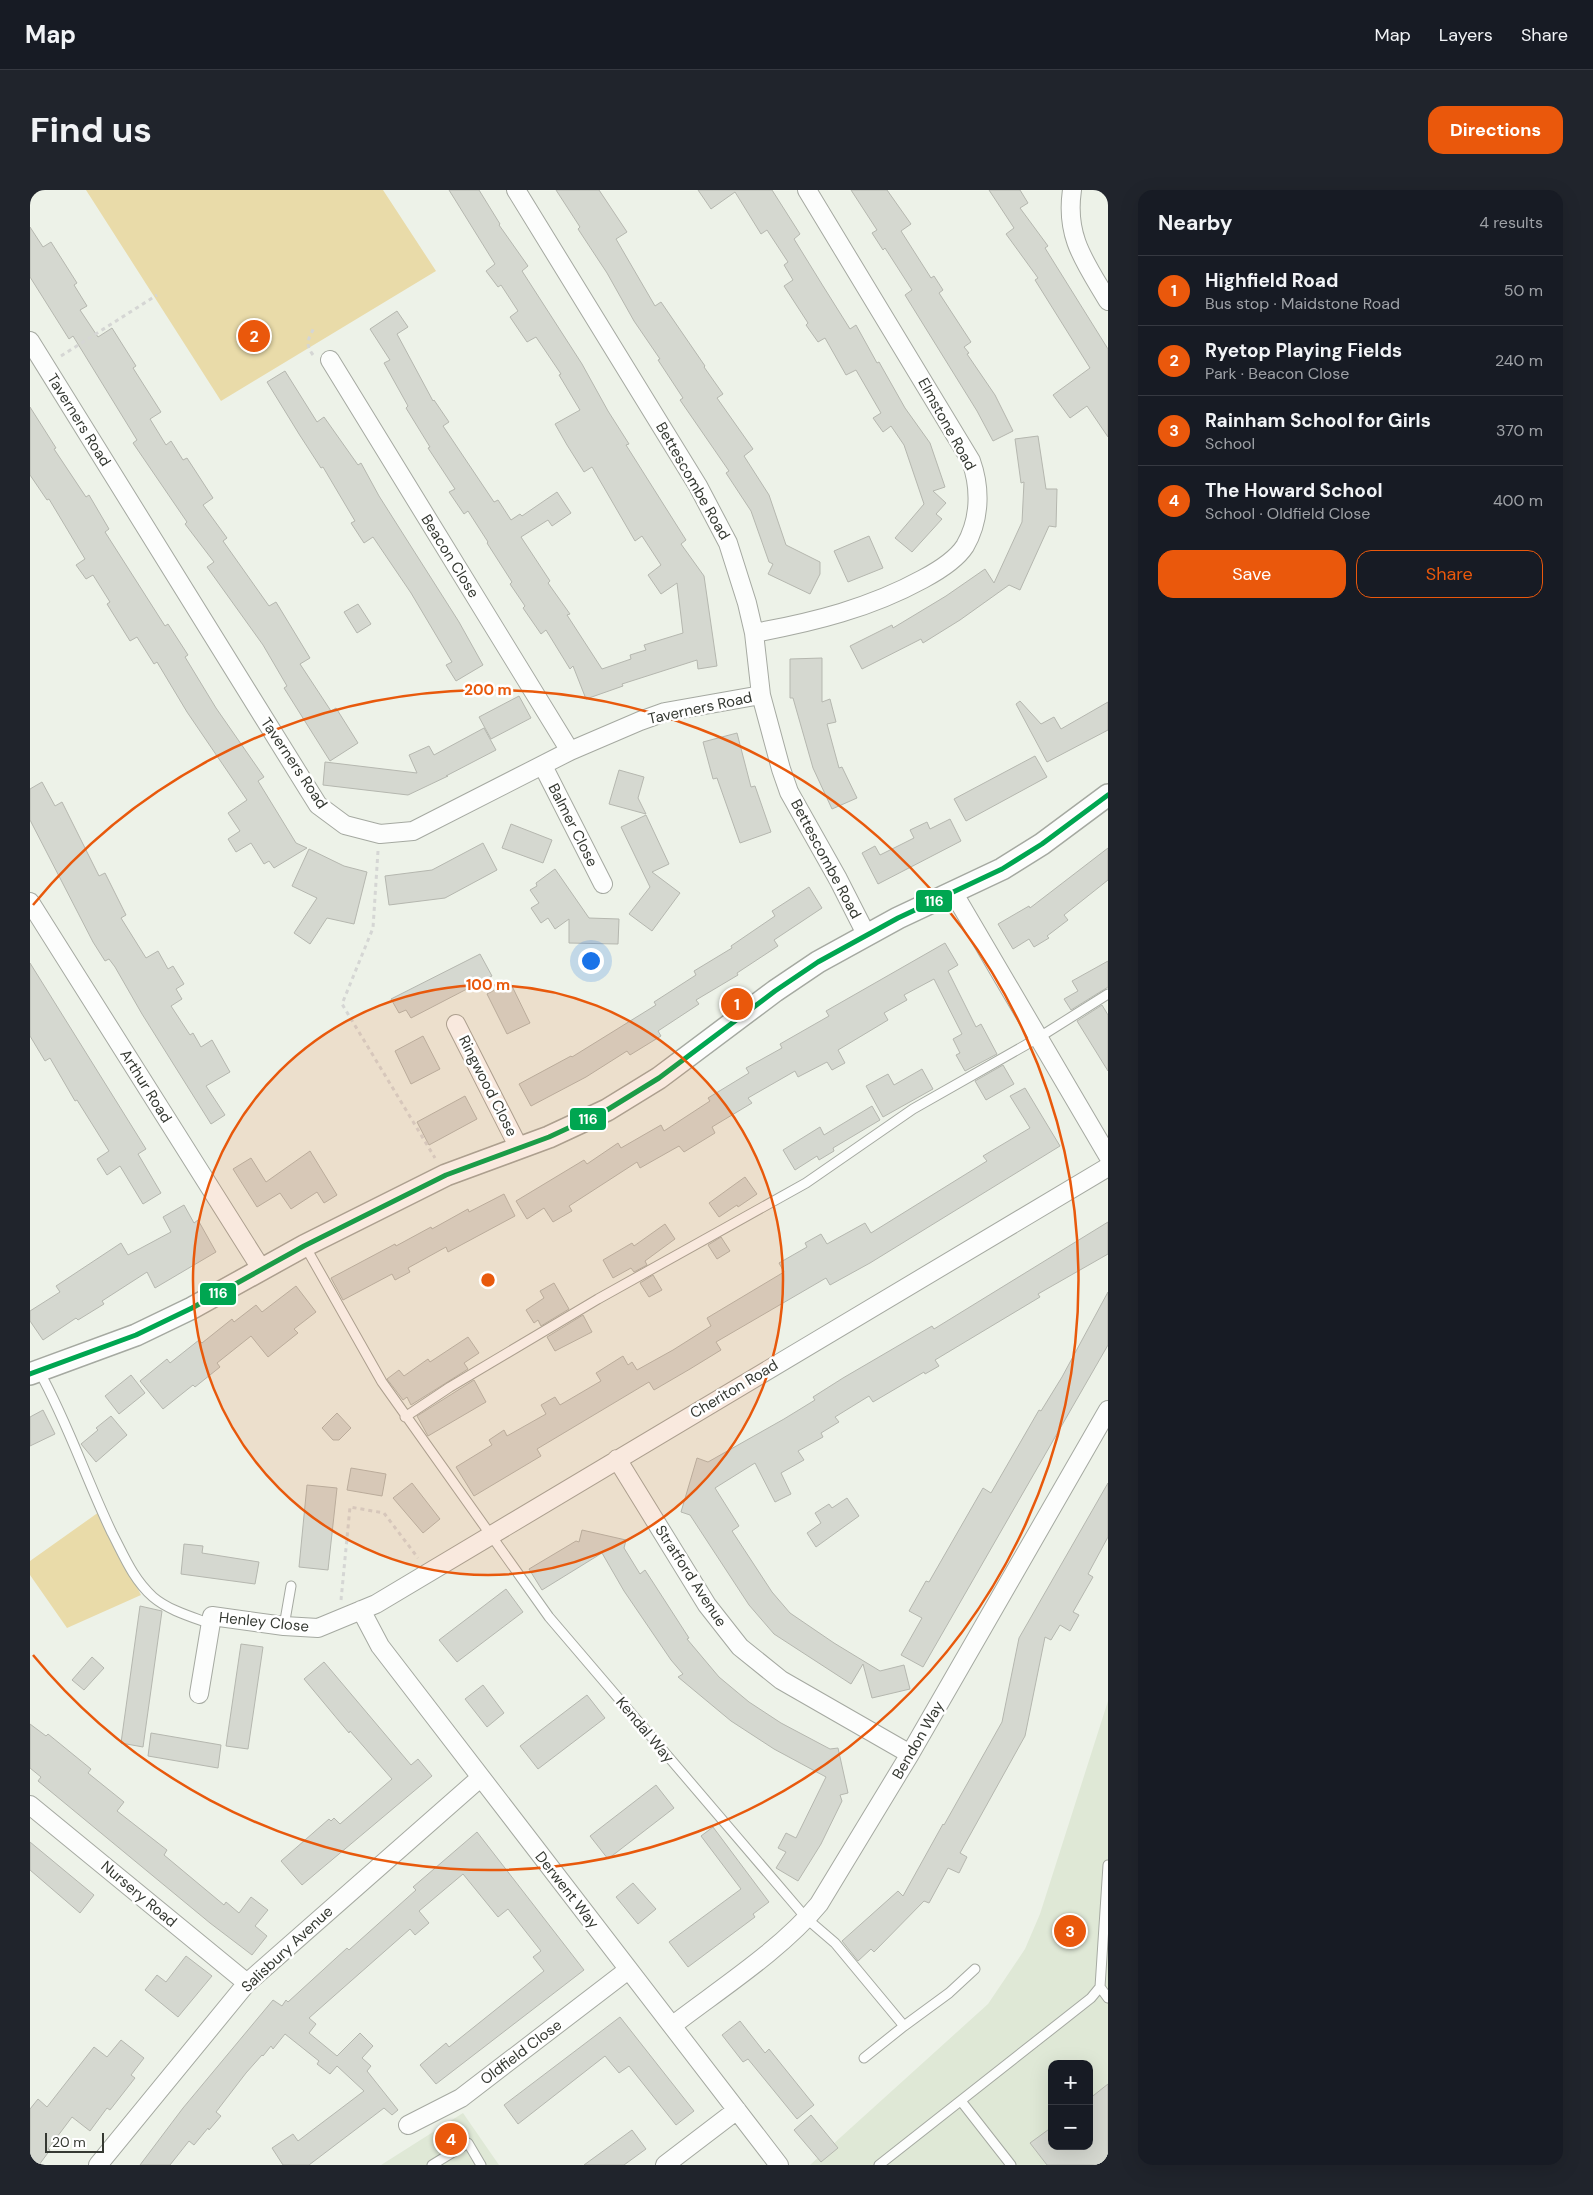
<!DOCTYPE html>
<html lang="en">
<head>
<meta charset="utf-8">
<style>
  body { margin:0; font-family:"DM Sans",sans-serif; background:#20242c; color:#f1f3f6 }
  .controls { position:absolute; right:15px; bottom:15px; display:grid; overflow:hidden; border-radius:10px; box-shadow:0 5px 20px #0002 }
  .controls button { width:45px; height:45px; display:grid; place-items:center; padding:0; border:0; border-bottom:1px solid #363941; background:#171b24; color:#f1f3f6; font:25px sans-serif }
  .scale { position:absolute; left:15px; bottom:12px; width:59px; box-sizing:border-box; padding-left:5px; border:2px solid #353932; border-top:0; font-size:14px; line-height:18px; white-space:nowrap; color:#353932; -webkit-text-stroke:4px #fff; paint-order:stroke }
  .you { position:absolute; left:560px; top:770px; width:18px; height:18px; margin:-12px; border:4px solid #fff; border-radius:50%; background:#1a73e8; box-shadow:0 0 0 8px #1a73e833 }
  .badge { display:grid; place-items:center; width:32px; height:32px; border-radius:50%; background:#ea580c; color:#fff; font-size:16px; font-weight:700 }
  .pin { position:absolute; translate:-50% -50%; border:2px solid #fff; box-shadow:0 1px 5px #0006 }
  .list { margin:0; padding:0; list-style:none }
  h2 { display:flex; justify-content:space-between; align-items:center; height:65px; margin:0; padding:0 20px; font-size:21px }
  h2 small { font-size:16px; font-weight:400; color:#9ea1a6 }
  .list li { display:grid; grid-template-columns:32px 1fr auto; gap:15px; align-items:center; box-sizing:border-box; height:70px; padding:0 20px; border-top:1px solid #363941 }
  .list b { display:block; font-size:19px; white-space:nowrap }
  .list p { margin:0; font-size:16px; white-space:nowrap; color:#9ea1a6 }
  .list em { font-size:16px; font-style:normal; color:#9ea1a6 }
  .actions { display:flex; gap:10px; padding:15px 20px }
  .actions a { flex:1; padding:11px 0; border:1px solid #ea580c; border-radius:15px; text-align:center; font-size:18px; color:#ea580c }
  .actions .main { background:#ea580c; color:#fff }
  .map { position:relative; flex:none; width:1078px; height:1975px; overflow:hidden; border-radius:15px }
  header { display:flex; align-items:center; gap:30px; box-sizing:border-box; height:70px; padding:0 25px; background:#171b24; border-bottom:1px solid #363941 }
  header strong { font-size:24px }
  nav { display:flex; gap:28px; margin-inline-start:auto; font-size:18px }
  .intro { display:flex; align-items:center; justify-content:space-between; box-sizing:border-box; height:120px; padding:0 30px }
  h1 { margin:0; font-size:35px }
  .button { padding:12px 22px; border-radius:15px; background:#ea580c; color:#fff; font-size:18px; font-weight:700 }
  main { display:flex; gap:30px; padding:0 30px }
  aside { flex:1; background:#171b24; border-radius:15px; box-shadow:0 5px 20px #0002 }
  .map>svg:first-child { display:block }
  .built { fill:#dfe8d6; fill-rule:evenodd }
  .green { fill:#e9dba9 }
  .building { fill:#d5d8d0; stroke:#b5b7af }
  .lines { fill:none; stroke-linecap:round; stroke-linejoin:round }
  .service-casing { stroke:#a5a9a1; stroke-width:11 }
  .minor-casing { stroke:#a5a9a1; stroke-width:20 }
  .tertiary-casing { stroke:#a5a9a1; stroke-width:24 }
  .path { stroke:#d5d6d4; stroke-width:3; stroke-dasharray:4 4; stroke-linecap:butt }
  .service { stroke:#fcfdfc; stroke-width:9 }
  .minor { stroke:#fcfdfc; stroke-width:18 }
  .tertiary { stroke:#fcfdfc; stroke-width:21 }
  .bus-1-casing { stroke:#fff; stroke-width:9 }
  .bus-1 { stroke:#00a651; stroke-width:5 }
  .ring { fill:none; stroke:#e8590c; stroke-width:2.5 }
  .labels { text-anchor:middle; dominant-baseline:central; stroke-width:5; stroke-linejoin:round; paint-order:stroke }
  .street-label { font-size:15px; fill:#353932; stroke:#fff }
  .centre { fill:#e8590c; stroke:#fff; stroke-width:2.5 }
  .ring-label { font-size:15px; text-anchor:middle; font-weight:bold; fill:#e8590c; stroke:#fff; stroke-width:5; stroke-linejoin:round; paint-order:stroke }
  .line-badge { stroke:#fff; stroke-width:2 }
  .badge-label { font-size:14px; text-anchor:middle; font-weight:bold; fill:#fff }
</style>
</head>
<body>
<header>
<strong>Map</strong>
<nav><a>Map</a><a>Layers</a><a>Share</a></nav>
</header>
<div class="intro"><h1>Find us</h1><a class="button">Directions</a></div>
<main>
<div class="map">
<svg width="1078" height="1975" viewBox="0 0 1078 1975">
  <rect width="100%" height="100%" fill="#edf2e8"/>
  <path class="built" d="M1078,1511V1975H780L958,1814L995,1759L1010,1724ZM1022,1874H1059V1956H1022Z
    M433,1923L469,1975H351Z"/>
  <path class="green" d="M56,0H353L406,81L191,211Z
    M69,1322L111,1405L37,1438L0,1385V1371Z"/>
  <path class="building" d="M419,0H449L470,34L469,35L498,76L492,81L552,174L578,221L599,254L596,255L656,350L651,354L674,386L687,476L668,479L667,470L592,494L593,496L556,509L543,476L540,479L516,440L511,444L493,418L495,416L480,394L482,392L457,353L458,352L438,321L434,324L419,302L425,299L398,258L400,257L376,218L378,216L354,173L360,170L340,139L367,121L378,137L367,144L403,211L404,210L419,232L413,236L464,312L468,310L481,330L490,324L492,326L527,302L541,323L522,336L518,330L491,347L520,391L518,393L540,424L537,425L572,479L601,469L600,465L616,460L614,455L653,443L647,393L631,404L618,385L631,375L612,346L605,351L562,277L554,282L537,255L525,234L550,220L529,185L531,184L506,147L497,152L480,127L488,121L471,95L468,97L456,81L465,74Z
    M526,0H569L597,42L586,49L625,116L631,112L675,176L674,177L693,204L687,208L723,259L714,266L739,305L756,355L790,372V384L780,404L738,384L743,374L739,372L721,321L696,283L699,281L650,210L653,208L628,170L630,169L604,131L577,83L548,39L550,37Z
    M668,0H742L770,44L764,49L793,96L820,139L826,135L847,173L849,172L875,218L900,253L915,297L903,301L916,313L906,324L912,329L882,362L865,348L894,314L874,255L861,236L853,242L843,228L851,223L826,180L816,185L795,148L788,152L776,135L778,133L754,96L763,90L754,75L758,72L737,40L731,44L705,2L681,19Z
    M821,0H857L881,34L871,41L901,88L904,86L913,100L909,103L941,152L934,157L939,163L937,164L965,205L983,241L963,251L947,221L875,105L882,100L855,58L853,60L842,43L847,40Z
    M959,0H990L998,13L990,18L1018,56L1015,58L1078,159V247L1057,216L1040,228L1023,205L1060,178L1005,90L1008,88L976,44L984,38Z
    M0,37L13,57L21,52L47,93L44,95L57,116L50,120L68,147L82,138L106,176L103,178L131,222L120,229L136,255L141,251L153,270L157,268L183,308L173,315L197,348L193,351L239,416L246,412L280,468L270,474L301,521L306,518L328,553L300,571L254,498L257,496L233,455L177,377L184,372L155,334L157,332L103,253L107,250L43,146L39,149L0,87Z
    M255,181L287,232L294,227L328,275L331,273L349,306L429,432L453,475L426,491L416,475L422,472L381,403L343,347L334,353L321,333L325,331L293,277L291,278L269,244L237,192Z
    M0,217L26,258L24,259L56,307L59,305L79,339L75,342L135,436L138,434L158,465L155,467L186,518L234,587L228,591L266,653L277,658L244,678L239,671L234,674L221,653L206,662L198,649L210,641L198,623L217,610L157,522L127,472L124,474L107,447L100,451L77,414L80,412L63,385L56,389L46,375L55,369L19,309L17,310L0,285Z
    M1008,246L1016,299H1027L1026,337L1019,336L990,400L979,395L930,430L893,453L891,449L832,479L820,456L862,435L863,438L916,406L955,379L964,393L992,332L994,292L991,293L985,249Z
    M839,346L853,378L818,392L804,361Z
    M328,414L341,434L327,443L314,422Z
    M792,468V512L800,509L806,532L797,534L809,578L812,577L827,608L802,619L783,578L763,508H760V469Z
    M489,506L501,528L461,549L449,527Z
    M990,511L1011,534L1024,527L1031,539L1078,512V540L1017,572L986,514Z
    M454,538L466,560L416,586H418L378,605L293,595L295,572L387,583L379,565L399,556L404,565Z
    M707,543L721,597L725,596L741,642L710,653L687,588L683,589L673,552Z
    M1005,566L1017,587L936,631L924,609Z
    M589,580L614,587L608,608L616,624L579,614Z
    M12,592L25,616L32,612L69,686L75,683L96,725L91,728L116,768L128,761L138,779L143,776L154,794L146,799L152,809L141,816L160,845L163,843L171,857L182,850L200,882L176,896L195,925L181,934L112,824L85,777L79,769L75,771L63,752L0,630V599Z
    M616,625L639,674L622,682L650,703L622,741L599,724L620,697L591,637Z
    M920,629L931,651L848,694L832,663L845,656L850,665L884,648L880,640L897,632L900,639Z
    M481,634L522,650L513,673L472,658Z
    M453,653L467,680L415,708L359,715L355,686L402,680Z
    M1078,658V690L1034,725L1038,730L1017,746L1019,748L1004,757L999,749L983,759L968,734L999,716L1000,718Z
    M279,659L314,676L337,682L324,734L297,728L280,754L264,743L287,708L262,696Z
    M525,679L559,728L589,729L588,754L539,753V729L525,739L518,728L511,733L501,718L509,713L500,700L507,696L506,693Z
    M779,697L792,718L744,750L748,756L707,783L708,785L666,810L669,814L628,841L631,846L600,865L597,861L556,887L501,916L489,894L541,866L542,867L626,815L624,812L666,785L664,781L702,758L701,756L745,726L742,721Z
    M915,753L928,775L918,781L946,837L951,834L967,864L935,881L926,865L930,863L923,849L932,844L904,789L874,805L877,810L854,823L858,830L808,860L815,873L802,880L797,872L768,887L765,881L718,908L722,913L682,937L685,943L654,962L649,956L610,978L607,972L539,1016L542,1021L523,1032L514,1018L497,1029L486,1011L554,970L557,974L588,953L591,958L631,935L634,941L680,911L678,908L719,883L716,878L752,858L750,854L799,826L796,821Z
    M450,764L462,786L381,828L376,820L369,823L361,809Z
    M1078,771V797L1041,820L1034,809L1048,801L1042,791Z
    M0,773L116,959L108,964L131,1003L113,1014L90,976L77,985L67,969L79,961L47,910L45,911L20,868L15,871L0,846Z
    M480,792L500,833L477,844L457,804Z
    M1072,815L1078,825V881L1047,831Z
    M393,846L410,879L381,894L365,861Z
    M973,875L984,894L956,910L945,891Z
    M892,879L903,899L853,927L836,896L858,884L864,895Z
    M995,898L1030,956L840,1073L800,1095L796,1088L686,1152L691,1160L660,1179L624,1200L619,1192L507,1259L511,1266L444,1306L426,1277L462,1255L459,1250L474,1240L477,1246L516,1224L511,1215L525,1207L530,1215L571,1191L566,1183L593,1166L598,1175L602,1172L607,1180L643,1160L681,1136L677,1128L754,1082L749,1073L777,1057L775,1053L791,1044L797,1054L835,1033L841,1043L957,971L953,966L1000,938L980,906Z
    M435,906L447,929L399,955L387,932Z
    M842,916L850,930L803,958L804,961L789,970L787,966L765,980L753,960L790,937L794,945Z
    M280,961L307,1005L294,1013L287,1002L261,1019L250,1003L227,1017L203,979L221,968L236,992Z
    M715,987L727,1004L708,1017L707,1015L689,1027L679,1013Z
    M474,1004L485,1026L418,1062L416,1057L378,1078L380,1082L365,1090L362,1084L313,1110L301,1088L365,1054L366,1056L401,1037L402,1039L438,1019L439,1022Z
    M154,1015L164,1033L168,1030L186,1062L125,1098L117,1082L72,1111L74,1114L48,1130L46,1128L13,1150L0,1131V1121L30,1102L26,1096L91,1053L98,1065L141,1042L133,1027Z
    M1078,1032V1064L1008,1104L1010,1107L905,1170L909,1176L895,1184L894,1182L843,1212L839,1206L805,1227L809,1232L791,1243L793,1247L768,1261L774,1270L751,1283L761,1304L745,1312L725,1273L685,1298L709,1336L702,1341L742,1402L760,1423L804,1453L850,1481L874,1475L880,1499L842,1508L833,1474L821,1494L744,1444L719,1415L660,1325L651,1322L667,1268L678,1272L754,1229L785,1210L783,1207L813,1188L902,1136L904,1139Z
    M635,1034L645,1049L615,1071L617,1075L604,1082L601,1078L583,1088L573,1070L602,1053L604,1056Z
    M691,1047L700,1061L687,1069L678,1055Z
    M623,1085L632,1100L619,1107L610,1093Z
    M524,1093L539,1119L511,1136L508,1130L504,1133L496,1120L514,1108L510,1101Z
    M266,1096L286,1122L264,1139L268,1143L238,1167L221,1146L187,1173L190,1177L165,1197L163,1195L133,1219L110,1191L137,1169L140,1173L169,1150L172,1153L202,1129L204,1132L226,1115L232,1122Z
    M1078,1102V1155L893,1477L871,1465L892,1428L879,1421L896,1391L899,1392L953,1298L961,1303L1009,1220L1011,1221L1032,1187Z
    M553,1125L562,1142L525,1161L517,1147Z
    M438,1147L449,1163L434,1173L438,1179L381,1215L377,1207L373,1210L357,1189L369,1180L374,1186L398,1169L400,1172Z
    M101,1185L115,1203L89,1224L75,1206Z
    M444,1190L456,1212L398,1246L387,1226Z
    M13,1220L25,1244L0,1256V1227Z
    M307,1223L321,1238L309,1250H303L292,1238Z
    M81,1226L97,1245L66,1272L51,1254L68,1240L66,1238Z
    M321,1278L356,1284L352,1306L317,1300Z
    M382,1293L410,1329L393,1343L363,1308Z
    M1078,1293V1347L1058,1384L1063,1387L1043,1422L1049,1425L1040,1441L1030,1435L1021,1450L1015,1447L995,1546L930,1663L937,1667L929,1683L918,1678L899,1713L894,1711L844,1762L841,1759L828,1771L812,1751L868,1701L873,1706L913,1634L914,1635L972,1532L989,1448Z
    M277,1295L307,1298L298,1380L269,1377Z
    M817,1308L829,1326L786,1357L777,1343L791,1333L785,1323L799,1314L802,1318Z
    M552,1340L596,1350L594,1358L610,1384L615,1380L659,1448L657,1449L689,1487L719,1512L751,1533L800,1559L808,1558L818,1603L810,1605L812,1611L791,1654L768,1691L746,1678L756,1662L748,1658L756,1643L766,1648L796,1587L744,1559L701,1531L648,1487L653,1484L641,1470L594,1401L572,1363L512,1400L499,1379L546,1351L549,1352Z
    M154,1354L173,1356L172,1363L229,1372L225,1394L151,1384Z
    M476,1399L493,1422L427,1472L409,1450Z
    M110,1416L132,1421L113,1557L91,1553Z
    M211,1454L233,1457L218,1559L196,1556Z
    M62,1467L74,1478L54,1500L42,1490Z
    M294,1472L381,1575L388,1569L402,1586L272,1695L251,1671L299,1629L301,1631L304,1628L310,1634L362,1589L320,1541L319,1543L274,1489Z
    M453,1495L474,1523L457,1537L435,1509Z
    M557,1505L575,1528L508,1579L490,1556Z
    M0,1534L16,1546L18,1544L61,1579L58,1583L94,1612L87,1621L137,1660L134,1665L194,1715L196,1712L209,1723L221,1707L238,1720L225,1736L237,1746L222,1765L180,1733L8,1591L11,1587L0,1578Z
    M121,1543L191,1555L188,1578L118,1566Z
    M626,1595L644,1618L578,1669L560,1646Z
    M683,1637L739,1712L723,1724L725,1727L658,1777L639,1752L711,1699L671,1646Z
    M447,1642L554,1780L406,1894L390,1875L416,1853L419,1857L514,1781L503,1767L511,1761L478,1719L468,1727L433,1684L389,1721L399,1733L385,1745L380,1739L279,1828L286,1834L279,1843L307,1866L330,1843L343,1856L332,1868L341,1876L337,1881L368,1920L362,1925L354,1918L279,1975H253L242,1958L263,1944L268,1951L334,1901L307,1876L300,1884L287,1874L289,1871L255,1844L243,1859L241,1856L233,1866L232,1865L216,1883L186,1922L191,1926L179,1940L178,1938L164,1955L159,1951L140,1975H110L153,1918L243,1810L252,1816L256,1810L258,1812L317,1758L319,1760L386,1700L383,1697Z
    M0,1652L64,1705L50,1723L0,1680Z
    M603,1693L626,1719L608,1734L586,1707Z
    M156,1766L182,1786L148,1827L115,1800L127,1785L136,1792Z
    M590,1827L664,1921L646,1935L599,1876L589,1883L575,1866L488,1934L474,1915Z
    M710,1831L735,1863L739,1859L784,1915L767,1929L718,1869L713,1872L692,1845Z
    M91,1850L114,1868L101,1885L105,1888L80,1920L77,1918L60,1941L42,1927L18,1959L20,1960L9,1975H0V1919L8,1909L17,1917L64,1857L77,1867Z
    M1078,1894V1975H1017L1000,1953L1022,1937V1956H1059V1909Z
    M781,1925L808,1958L791,1972L764,1940Z
    M602,1940L616,1959L594,1975H554Z"/>
  <g class="lines">
    <g class="service-casing">
      <path id="service" d="M275,1056L352,1192L519,1427L777,1729L805,1753L874,1836L919,1803L945,1779
        M9,1181C38,1233 56,1289 82,1343C94,1366 103,1389 123,1407C138,1420 162,1427 181,1434
        M375,1227L420,1197L568,1109L776,993L883,919L1008,848L1078,804
        M254,1436L261,1396
        M1070,1797L1078,1808
        M834,1868L874,1836
        M931,1911L981,1975
        M402,1975L438,1953L451,1975
        M849,1975L1061,1808L1070,1797L1078,1675"/>
    </g>
    <g class="minor-casing">
      <path id="minor" d="M486,0L668,296L698,353L717,413L724,443L731,505L751,579L759,602L808,689L836,744
        M1042,0C1035,47 1055,72 1078,111
        M0,151L278,599L288,615L315,635L350,644L383,641L540,561L610,531L635,522L731,505
        M300,170L540,561
        M724,443C784,432 840,418 893,389C908,381 926,370 935,356C950,330 951,299 941,271L777,0
        M513,576L573,694
        M923,702L1078,966
        M0,712L232,1080
        M426,834L489,958
        M587,1269L677,1415L710,1457L751,1490L880,1564
        M331,1420L350,1456L749,1975
        M169,1504L182,1426L254,1436L288,1438L346,1414L1078,977
        M0,1615L217,1793
        M643,1835C690,1799 752,1759 789,1714L880,1564L1078,1220
        M378,1935L431,1908L598,1780
        M68,1975L217,1793L450,1588
        M635,1975L707,1920"/>
    </g>
    <g class="tertiary-casing">
      <path id="tertiary" d="M0,1184L106,1145L162,1118L274,1056L416,985L519,947L577,920L629,888L745,801L788,772L868,728L972,679L1012,654L1078,605"/>
    </g>
    <path class="path" d="M283,165C274,153 279,148 285,136
      M31,166L127,105
      M348,661L343,738L312,814L405,968
      M311,1410L320,1317L354,1323L388,1368"/>
    <use href="#service" class="service"/>
    <use href="#minor" class="minor"/>
    <use href="#tertiary" class="tertiary"/>
    <g class="bus-1-casing">
      <path id="bus-1" d="M0,1184L106,1145L162,1118L274,1056L416,985L519,947L577,920L629,888L745,801L788,772L868,728L972,679L1012,654L1078,605"/>
    </g>
    <use href="#bus-1" class="bus-1"/>
  </g>
  <circle cx="458" cy="1090" r="295" fill="#e8590c" fill-opacity=".12"/>
  <g class="ring">
    <circle cx="458" cy="1090" r="295"/>
    <path d="M3 715A590 590 0 1 1 3 1465"/>
  </g>
  <g class="labels">
    <g class="street-label">
      <text transform="translate(49 230) rotate(58)">Taverners Road</text>
      <text transform="translate(917 234) rotate(61)">Elmstone Road</text>
      <text transform="translate(663 291) rotate(60)">Bettescombe Road</text>
      <text transform="translate(420 366) rotate(58)">Beacon Close</text>
      <text transform="translate(670 518) rotate(-12)">Taverners Road</text>
      <text transform="translate(264 573) rotate(56)">Taverners Road</text>
      <text transform="translate(543 635) rotate(63)">Balmer Close</text>
      <text transform="translate(796 669) rotate(62)">Bettescombe Road</text>
      <text transform="translate(116 896) rotate(58)">Arthur Road</text>
      <text transform="translate(458 896) rotate(63)">Ringwood Close</text>
      <text transform="translate(704 1199) rotate(-31)">Cheriton Road</text>
      <text transform="translate(661 1386) rotate(57)">Stratford Avenue</text>
      <text transform="translate(234 1432) rotate(6)">Henley Close</text>
      <text transform="translate(615 1540) rotate(50)">Kendal Way</text>
      <text transform="translate(888 1550) rotate(-60)">Bendon Way</text>
      <text transform="translate(537 1700) rotate(52)">Derwent Way</text>
      <text transform="translate(109 1704) rotate(40)">Nursery Road</text>
      <text transform="translate(257 1759) rotate(-43)">Salisbury Avenue</text>
      <text transform="translate(491 1862) rotate(-37)">Oldfield Close</text>
    </g>
  </g>
  <circle cx="458" cy="1090" r="8" class="centre"/>
  <g class="ring-label">
    <text x="458" y="505">200 m</text>
    <text x="458" y="800">100 m</text>
  </g>
  <g class="line-badge">
    <rect x="885" y="699" width="38" height="24" rx="5" fill="#00a651"/>
    <rect x="539" y="917" width="38" height="24" rx="5" fill="#00a651"/>
    <rect x="169" y="1092" width="38" height="24" rx="5" fill="#00a651"/>
  </g>
  <g class="badge-label">
    <text x="904" y="716">116</text>
    <text x="558" y="934">116</text>
    <text x="188" y="1108">116</text>
  </g>
</svg>
<div class="controls">
<button>+</button>
<button>−</button>
</div>
<div class="scale">20 m</div>
<div class="you"></div>
<div class="pin badge" style="left:707px;top:814px">1</div>
<div class="pin badge" style="left:224px;top:146px">2</div>
<div class="pin badge" style="left:1040px;top:1741px">3</div>
<div class="pin badge" style="left:421px;top:1949px">4</div>
</div>
<aside>
<h2>Nearby<small>4 results</small></h2>
<ul class="list">
<li><span class="badge">1</span><div><b>Highfield Road</b><p>Bus stop · Maidstone Road</p></div><em>50 m</em></li>
<li><span class="badge">2</span><div><b>Ryetop Playing Fields</b><p>Park · Beacon Close</p></div><em>240 m</em></li>
<li><span class="badge">3</span><div><b>Rainham School for Girls</b><p>School</p></div><em>370 m</em></li>
<li><span class="badge">4</span><div><b>The Howard School</b><p>School · Oldfield Close</p></div><em>400 m</em></li>
</ul>
<div class="actions"><a class="main">Save</a><a>Share</a></div>
</aside>
</main>
</body>
</html>
